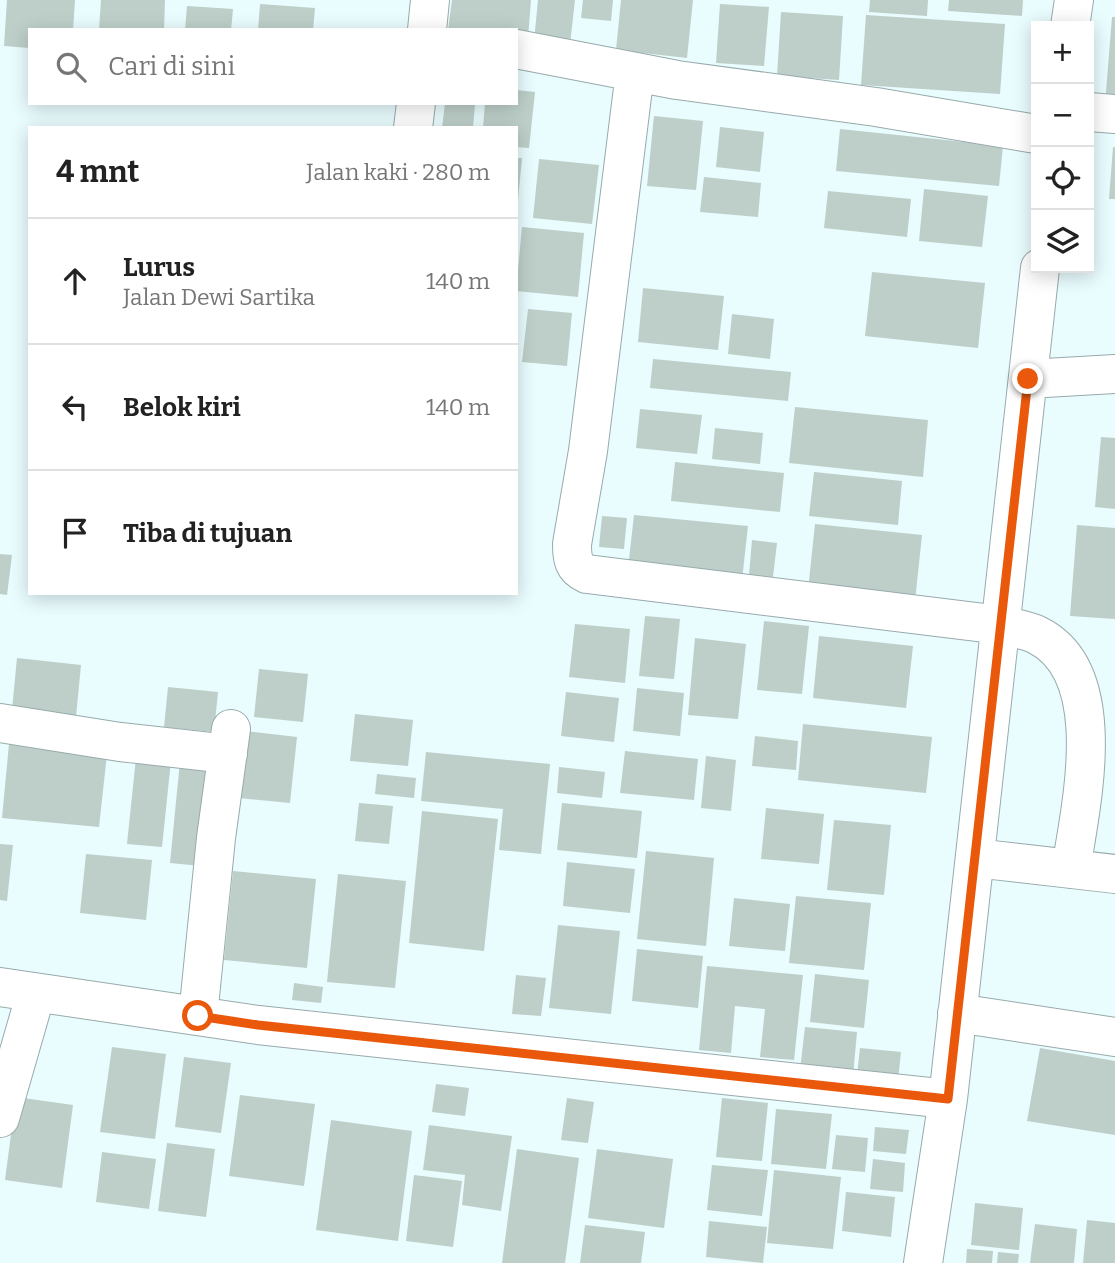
<!DOCTYPE html>
<html lang="id">
<head>
<meta charset="utf-8">
<style>
  body { margin:0; font-family:Bitter,serif; background:#f2f2f2; color:#222 }
  .controls { position:absolute; right:21px; top:21px; display:grid; overflow:hidden; border-radius:0px; box-shadow:0 4px 18px #0003 }
  .controls button { width:63px; height:63px; display:grid; place-items:center; padding:0; border:0; border-bottom:2px solid #e0e0e0; background:#fff; color:#222; font:35px sans-serif }
  .stop { position:absolute; width:21px; height:21px; margin:-16px; border:5px solid #ea580c; border-radius:50%; background:#fff }
  .stop.end { background:#ea580c; border-color:#fff; box-shadow:0 2px 7px #0008 }
  .list { margin:0; padding:0; list-style:none }
  h2 { display:flex; justify-content:space-between; align-items:center; height:91px; margin:0; padding:0 28px; font-size:30px }
  h2 small { font-size:23px; font-weight:400; color:#767676 }
  .list li { display:grid; grid-template-columns:46px 1fr auto; gap:21px; align-items:center; box-sizing:border-box; height:126px; padding:0 28px; border-top:2px solid #e0e0e0 }
  .list b { display:block; font-size:26px; white-space:nowrap }
  .list p { margin:0; font-size:23px; white-space:nowrap; color:#767676 }
  .list em { font-size:23px; font-style:normal; color:#767676 }
  .icon { flex:none; width:38px; height:38px; fill:none; stroke:currentColor; stroke-width:2; stroke-linecap:round; stroke-linejoin:round }
  .map { position:relative; flex:none; width:1115px; height:1263px; overflow:hidden }
  .search { position:absolute; background:#fff; box-shadow:0 4px 18px #0003; left:28px; top:28px; width:490px; height:77px; display:flex; align-items:center; gap:18px; box-sizing:border-box; padding:0 24px; border-radius:0px; color:#767676; font-size:26px }
  .panel { position:absolute; background:#fff; box-shadow:0 4px 18px #0003; left:28px; top:126px; width:490px; height:469px; border-radius:0px }
  .map>svg:first-child { display:block }
  .building { fill:#becfc9 }
  .lines { fill:none; stroke-linecap:round; stroke-linejoin:round }
  .minor-casing { stroke:#98aaac; stroke-width:40 }
  .minor { stroke:#fff; stroke-width:38 }
  .route { stroke:#ea580c; stroke-width:9 }
</style>
</head>
<body>
<div class="map">
<svg width="1115" height="1263" viewBox="0 0 1115 1263">
  <rect width="100%" height="100%" fill="#e9fcfe"/>
  <path class="building" d="M7,0H75L73,30H30V48L4,46Z
    M101,0H165L164,30H99Z
    M452,0H531L528,38L516,37V30H448Z
    M538,0H575L570,44L534,41Z
    M583,0H613L611,21L581,18Z
    M621,0H693L687,58L616,50Z
    M870,0H928L927,16L869,12Z
    M949,0H1023L1022,16L948,11Z
    M260,4L315,8L313,30H258Z
    M720,4L769,7L764,66L716,63Z
    M187,6L233,9L231,30H185Z
    M781,12L843,16L839,80L777,76Z
    M866,15L1005,24L1000,94L861,85Z
    M1112,17H1115V105L1105,104Z
    M516,90L535,92L529,148L516,147V128H483L485,103H516Z
    M445,103L475,105L473,128H442Z
    M654,116L703,121L696,190L647,186Z
    M720,127L764,132L760,172L716,167Z
    M840,129L1003,146L999,186L836,171Z
    M1113,147H1115V199H1109Z
    M516,158H522L518,200H516Z
    M539,159L599,165L592,224L533,218Z
    M704,177L761,183L758,217L700,212Z
    M924,189L988,196L982,247L919,241Z
    M828,191L911,199L907,237L824,228Z
    M522,227L584,233L578,297L516,291Z
    M872,272L985,283L978,348L865,336Z
    M643,288L724,296L718,350L638,342Z
    M528,309L572,313L567,366L522,362Z
    M732,314L774,319L770,359L728,354Z
    M653,359L791,372L788,401L650,388Z
    M795,407L928,420L923,477L789,463Z
    M640,409L702,415L697,454L636,448Z
    M715,428L763,433L760,464L712,459Z
    M1101,437L1115,438V509L1095,507Z
    M675,462L784,473L780,512L671,501Z
    M814,472L902,481L898,525L809,516Z
    M634,515L748,526L742,580L628,568Z
    M602,516L627,518L624,549L599,547Z
    M815,524L922,535L915,601L808,590Z
    M1077,525L1115,528V619L1070,616Z
    M752,540L777,543L773,577L749,575Z
    M0,554L12,555L7,595L0,594Z
    M645,616L680,619L674,679L639,676Z
    M764,621L809,626L802,694L757,690Z
    M575,624L630,629L625,683L569,677Z
    M819,636L913,646L906,708L813,698Z
    M695,638L746,644L738,719L688,715Z
    M17,658L81,665L75,727L11,720Z
    M259,669L308,674L303,722L254,717Z
    M168,687L218,692L214,732L164,727Z
    M637,688L684,693L680,736L633,731Z
    M566,692L619,698L614,742L561,736Z
    M355,714L413,720L408,766L350,761Z
    M803,724L932,737L926,793L798,780Z
    M245,731L297,737L290,803L238,798Z
    M755,736L798,741L796,770L752,766Z
    M9,744L107,754L99,827L2,818Z
    M137,748L172,751L162,847L127,844Z
    M181,751L212,754L201,866L170,863Z
    M625,751L698,759L694,800L620,793Z
    M426,752L550,764L541,854L499,850L503,809L421,801Z
    M706,756L736,760L731,811L701,808Z
    M559,767L605,772L602,798L557,793Z
    M377,774L416,778L414,798L375,794Z
    M359,803L393,806L389,844L355,841Z
    M562,803L642,811L637,858L557,850Z
    M766,808L824,814L819,864L761,859Z
    M422,811L498,819L484,951L409,943Z
    M834,820L891,825L884,895L827,890Z
    M0,844L13,845L7,901L0,900Z
    M646,851L714,858L706,946L637,939Z
    M86,854L152,860L146,920L80,913Z
    M567,862L635,869L630,913L563,906Z
    M233,871L316,879L307,968L224,960Z
    M338,874L406,881L395,988L327,982Z
    M796,896L871,903L864,970L789,963Z
    M734,898L790,904L785,951L729,946Z
    M558,925L620,931L611,1014L549,1008Z
    M637,949L703,956L698,1008L632,1001Z
    M707,966L803,975L794,1060L760,1057L765,1009L735,1006L731,1053L699,1050Z
    M815,974L869,980L864,1028L810,1022Z
    M516,975L546,978L541,1016L512,1014Z
    M294,983L323,987L321,1003L292,1000Z
    M805,1027L857,1032L853,1076L800,1070Z
    M112,1047L166,1054L155,1139L100,1132Z
    M860,1048L901,1052L898,1080L857,1075Z
    M1040,1048L1115,1061V1135L1027,1121Z
    M184,1057L231,1063L221,1133L175,1127Z
    M436,1084L469,1088L465,1116L432,1112Z
    M240,1095L315,1104L304,1186L229,1176Z
    M16,1097L73,1105L62,1188L5,1180Z
    M567,1098L594,1102L588,1143L561,1140Z
    M722,1098L768,1103L762,1161L716,1157Z
    M776,1109L832,1114L826,1169L771,1164Z
    M331,1120L412,1131L398,1241L316,1230Z
    M429,1125L512,1136L501,1211L462,1205L465,1175L423,1170Z
    M875,1127L909,1130L906,1154L873,1151Z
    M836,1135L868,1138L865,1172L832,1169Z
    M167,1143L215,1149L206,1217L158,1211Z
    M517,1149L579,1158L565,1263H502Z
    M597,1149L673,1159L664,1228L588,1218Z
    M102,1152L156,1159L149,1209L96,1202Z
    M873,1159L905,1163L903,1192L870,1189Z
    M712,1165L768,1170L762,1216L707,1210Z
    M774,1170L841,1177L833,1249L767,1243Z
    M414,1175L462,1181L453,1247L406,1241Z
    M846,1192L895,1197L891,1237L842,1231Z
    M975,1203L1023,1208L1019,1250L971,1245Z
    M1087,1220L1115,1223V1263H1083Z
    M709,1221L767,1227L763,1263L706,1257Z
    M1035,1224L1077,1229L1074,1263H1030Z
    M585,1225L645,1232L641,1263H580Z
    M967,1249L993,1251L992,1263H966Z
    M998,1252L1019,1254L1018,1263H997Z"/>
  <g class="lines">
    <g class="minor-casing">
      <path id="minor" d="M1070,26L1074,0
        M427,30L430,0
        M516,49L677,80L876,107L1036,134
        M635,72L588,451L572,544C572,558 573,568 587,574L1001,625C1012,628 1027,630 1037,635C1112,672 1081,804 1071,869
        M1089,112L1115,114
        M413,128L416,103
        M1028,379L1115,374
        M0,723L120,742L228,754
        M975,858L1115,874
        M0,987L258,1025L948,1099
        M957,1013L1115,1037
        M198,1016L216,838L231,729
        M0,1118L36,993
        M923,1263L948,1099L1040,268"/>
    </g>
    <use href="#minor" class="minor"/>
  </g>
  <g class="lines">
    <path class="route" d="M198,1016L258,1025L948,1099L1028,379"/>
  </g>
</svg>
<div class="controls">
<button>+</button>
<button>−</button>
<button><svg class="icon" aria-label="locate" viewBox="0 0 24 24"><circle cx="12" cy="12" r="6"/><path d="M12 2v4M12 18v4M2 12h4M18 12h4"/></svg></button>
<button><svg class="icon" aria-label="layers" viewBox="0 0 24 24"><path d="M12 4l9 5-9 5-9-5zM3 14l9 5 9-5"/></svg></button>
</div>
<div class="stop" style="left:198px;top:1016px"></div>
<div class="stop end" style="left:1028px;top:379px"></div>
<div class="search"><svg class="icon" aria-label="search" viewBox="0 0 24 24"><circle cx="10" cy="10" r="6"/><path d="M15 15l6 6"/></svg>Cari di sini</div>
<section class="panel">
<h2>4 mnt<small>Jalan kaki · 280 m</small></h2>
<ul class="list">
<li><svg class="icon" aria-label="ahead" viewBox="0 0 24 24"><path d="M12 20V5M6 11l6-6 6 6"/></svg><div><b>Lurus</b><p>Jalan Dewi Sartika</p></div><em>140 m</em></li>
<li><svg class="icon" aria-label="left" viewBox="0 0 24 24"><path d="M17 20v-9H6M10 6l-5 5 5 5"/></svg><div><b>Belok kiri</b></div><em>140 m</em></li>
<li><svg class="icon" aria-label="arrive" viewBox="0 0 24 24"><path d="M6 21V4h12l-3 4 3 4H6"/></svg><div><b>Tiba di tujuan</b></div></li>
</ul>
</section>
</div>
</body>
</html>
